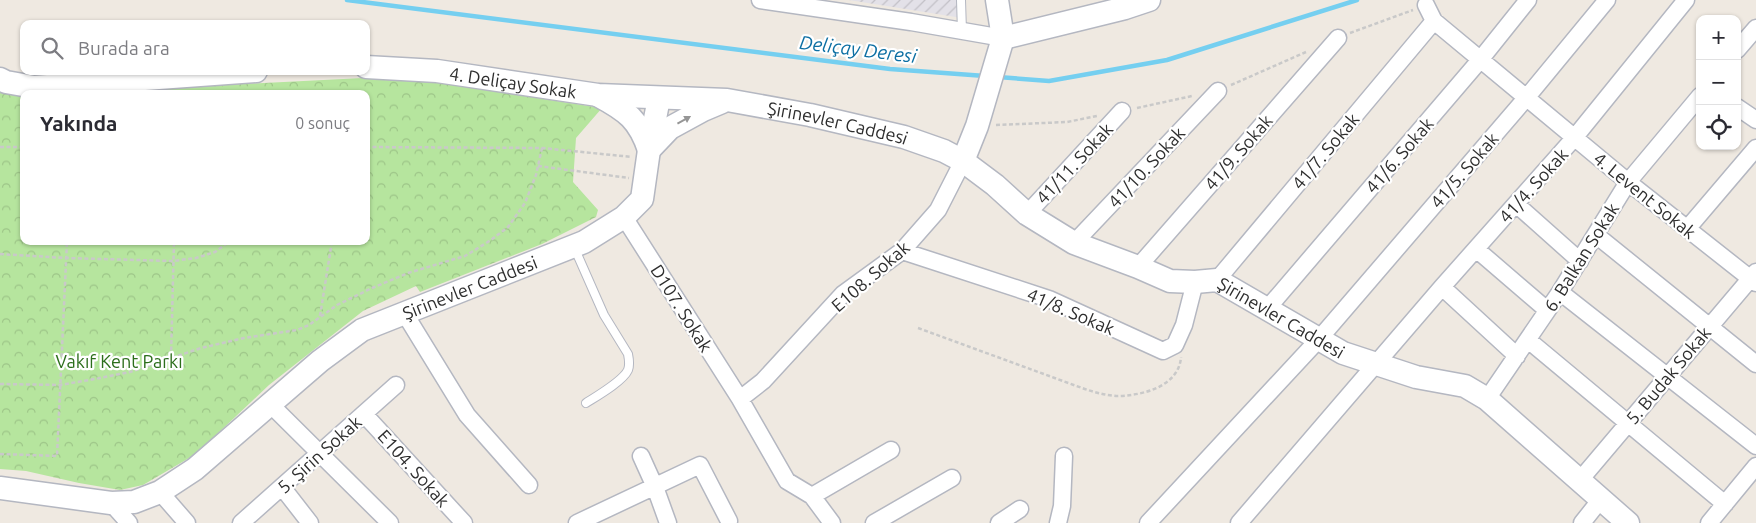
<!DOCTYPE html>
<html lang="tr">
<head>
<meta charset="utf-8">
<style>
  body { margin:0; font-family:Ubuntu,sans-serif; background:#f7f7f7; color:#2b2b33 }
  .controls { position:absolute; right:15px; top:15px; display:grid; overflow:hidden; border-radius:10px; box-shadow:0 1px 4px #0004 }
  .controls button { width:45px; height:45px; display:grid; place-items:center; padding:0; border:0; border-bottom:1px solid #e1e1e2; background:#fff; color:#2b2b33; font:25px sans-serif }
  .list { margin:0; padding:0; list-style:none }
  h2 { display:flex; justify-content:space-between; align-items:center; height:65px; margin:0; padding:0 20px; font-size:21px }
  h2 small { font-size:16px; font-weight:400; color:#7c7c81 }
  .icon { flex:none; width:28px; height:28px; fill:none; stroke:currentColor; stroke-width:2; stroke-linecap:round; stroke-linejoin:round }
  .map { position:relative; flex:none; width:1756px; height:523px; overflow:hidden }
  .search { position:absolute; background:#fff; box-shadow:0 1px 4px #0004; left:20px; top:20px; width:350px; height:55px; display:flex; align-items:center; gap:12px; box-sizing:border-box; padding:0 18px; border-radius:10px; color:#7c7c81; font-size:19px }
  .panel { position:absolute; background:#fff; box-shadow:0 1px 4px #0004; left:20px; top:90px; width:350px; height:155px; border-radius:10px }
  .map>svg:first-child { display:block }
  .industrial { fill:url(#industrial-furrows) }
  .park { fill:url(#park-crowns) }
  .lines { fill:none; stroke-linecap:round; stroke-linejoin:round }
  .stream { stroke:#75cff0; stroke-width:4.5 }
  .lane-casing { stroke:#b4b7c1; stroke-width:10 }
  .street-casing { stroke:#b4b7c1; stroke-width:19 }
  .secondary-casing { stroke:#b4b7c1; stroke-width:25 }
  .path { stroke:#c9c9c9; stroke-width:2.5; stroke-dasharray:4 2.5; stroke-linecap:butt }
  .lane { stroke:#fff; stroke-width:8 }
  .street { stroke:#fff; stroke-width:16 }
  .secondary { stroke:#fff; stroke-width:22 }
  .oneway { fill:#969696 }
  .labels { text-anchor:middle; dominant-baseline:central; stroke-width:4.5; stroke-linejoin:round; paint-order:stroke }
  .street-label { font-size:18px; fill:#2e2e2e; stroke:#fff }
  .park-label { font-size:18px; fill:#2c6e1b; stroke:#fff }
  .water-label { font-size:19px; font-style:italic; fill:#0d6fa3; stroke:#fff }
</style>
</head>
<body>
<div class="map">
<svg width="1756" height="523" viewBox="0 0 1756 523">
  <defs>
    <pattern id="industrial-furrows" width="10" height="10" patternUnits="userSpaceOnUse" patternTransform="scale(1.25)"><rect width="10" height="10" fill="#e3e1e8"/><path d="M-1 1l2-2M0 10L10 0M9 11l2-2" fill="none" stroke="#c3c1c7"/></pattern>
    <pattern id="park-crowns" width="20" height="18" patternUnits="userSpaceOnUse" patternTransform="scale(1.25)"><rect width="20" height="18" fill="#b6e59e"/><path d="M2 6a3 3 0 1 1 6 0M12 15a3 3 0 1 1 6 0" fill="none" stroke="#9dc588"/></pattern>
  </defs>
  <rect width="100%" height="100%" fill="#efe9e1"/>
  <path class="industrial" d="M849,0H959L962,18Z"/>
  <path class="park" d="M363,78L421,80L602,108L576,138L573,182L598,210L596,217L542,244L420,292L416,286L363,311L269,385L196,454L143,485L120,490L79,483L26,471L0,469V86L24,94V241H366V94H99L182,87Z"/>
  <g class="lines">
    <path class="stream" d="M347,0L890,69L985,76
      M998,77L1049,81L1167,60L1357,0"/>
    <g class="lane-casing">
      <path id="lane" d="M961,0L962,31
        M574,247L604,315L628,354C629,359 630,365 628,370C623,381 597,396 586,403"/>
    </g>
    <g class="street-casing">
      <path id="street" d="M760,0L911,22L1003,38
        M1426,5L1434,21L1628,182L1756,283
        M1737,50L1756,28
        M1737,107L1756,120
        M1516,204L1580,261
        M1027,214L1122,111
        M624,217L740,399L787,481L812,496L832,523
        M1687,229L1756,148
        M1596,235L1756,364
        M1074,243L1218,91
        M1476,249L1547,310
        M902,251L1049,299L1163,351L1175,345L1184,325L1195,282
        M1138,267L1338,38
        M1217,280L1434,21
        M1442,287L1517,356
        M1560,292L1756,446
        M1267,309L1480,60L1528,0
        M405,314L467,415L529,485
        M1528,340L1725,504
        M740,399L763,381L843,294L902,251L938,210L963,161
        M1487,399L1560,292L1628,182L1700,96
        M270,404L390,523
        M364,414L464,523
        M641,456L655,487L668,523
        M1580,480L1756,272
        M282,487L310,523
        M160,492L187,523
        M812,496L891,450
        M111,503L129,523
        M241,523L396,385
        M577,523L700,465L729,521
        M874,523L952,478
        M999,523L1020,509
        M1058,523L1062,506L1064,456
        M1148,523L1319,339L1527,97L1607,0
        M1239,523L1442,287L1575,137L1686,0
        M1582,523L1601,499
        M1709,523L1756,466"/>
    </g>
    <g class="secondary-casing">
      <g id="secondary">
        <path d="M1003,38L1125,8L1149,0"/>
        <path id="s1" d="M366,67L437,71L598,95L727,100L810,115L904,137L944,151L963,161L995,185L1027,214L1074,243L1138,267L1170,281L1195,282L1217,280L1343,353L1416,377L1465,386L1487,399L1628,523"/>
        <path d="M0,79L6,82L34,87L256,71"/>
        <path d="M599,96C627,111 639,120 649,150"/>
        <path d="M649,150L670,128L703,110L722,102"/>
        <path d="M963,161L977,126L1003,38L997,0"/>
        <path id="s2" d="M0,488L111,503L134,502L160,492L195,469L320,361L362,330L584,242L624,217L642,199L649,150L659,98"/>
      </g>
    </g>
    <path class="path" d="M1350,33L1413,10
      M1231,85L1306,52
      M1137,108L1192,96
      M996,125L1067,122L1097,116
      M0,147H24
      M366,147L542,148L632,157
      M538,166L629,178
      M0,254L66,258L173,261L196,258L215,252L230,241
      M320,316L332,241
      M918,328L1082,388C1093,392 1104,395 1116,396C1141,396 1179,387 1181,357
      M171,357L174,241
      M0,384L60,385L95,379L130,372L201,348L244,338L297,330L309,325L337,305L372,288L408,273L465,256L491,240L508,227L525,203L536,175L542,148
      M0,454L57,456L67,241"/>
    <use href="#lane" class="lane"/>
    <use href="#street" class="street"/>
    <use href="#secondary" class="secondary"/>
  </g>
  <defs><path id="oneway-solid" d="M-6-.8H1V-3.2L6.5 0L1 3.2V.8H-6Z" transform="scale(1.25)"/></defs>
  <use class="oneway" href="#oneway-solid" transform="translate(684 120) rotate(-29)"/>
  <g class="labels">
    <g class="street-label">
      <text stroke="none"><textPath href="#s1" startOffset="148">4. Deliçay Sokak</textPath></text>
      <text stroke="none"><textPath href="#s1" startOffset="476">Şirinevler Caddesi</textPath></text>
      <text transform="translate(1325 151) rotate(-50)">41/7. Sokak</text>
      <text transform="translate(1238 152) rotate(-49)">41/9. Sokak</text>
      <text transform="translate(1399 155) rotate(-49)">41/6. Sokak</text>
      <text transform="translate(1074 163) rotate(-47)">41/11. Sokak</text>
      <text transform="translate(1146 167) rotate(-47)">41/10. Sokak</text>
      <text transform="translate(1464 170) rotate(-49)">41/5. Sokak</text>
      <text transform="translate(1533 185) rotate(-48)">41/4. Sokak</text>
      <text transform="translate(1645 195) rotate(39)">4. Levent Sokak</text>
      <text transform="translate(1581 257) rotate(-58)">6. Balkan Sokak</text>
      <text transform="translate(870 276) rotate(-41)">E108. Sokak</text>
      <text stroke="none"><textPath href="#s2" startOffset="538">Şirinevler Caddesi</textPath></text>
      <text transform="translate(682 308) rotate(58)">D107. Sokak</text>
      <text transform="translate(1071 311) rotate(23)">41/8. Sokak</text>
      <text stroke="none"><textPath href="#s1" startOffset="971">Şirinevler Caddesi</textPath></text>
      <text transform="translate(1668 375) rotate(-50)">5. Budak Sokak</text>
      <text transform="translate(319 454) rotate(-42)">5. Şirin Sokak</text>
      <text transform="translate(414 468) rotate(48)">E104. Sokak</text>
    </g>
    <g class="park-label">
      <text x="119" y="361">Vakıf Kent Parkı</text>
    </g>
    <g class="water-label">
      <text transform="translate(858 49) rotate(7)">Deliçay Deresi</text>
    </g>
  </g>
</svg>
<div class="controls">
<button>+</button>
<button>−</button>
<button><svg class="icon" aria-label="locate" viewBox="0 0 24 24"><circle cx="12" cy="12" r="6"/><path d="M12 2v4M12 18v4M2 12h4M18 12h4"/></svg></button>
</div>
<div class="search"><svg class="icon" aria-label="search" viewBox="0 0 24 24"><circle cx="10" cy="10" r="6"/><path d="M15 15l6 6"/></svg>Burada ara</div>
<section class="panel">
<h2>Yakında<small>0 sonuç</small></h2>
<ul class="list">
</ul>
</section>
</div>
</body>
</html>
